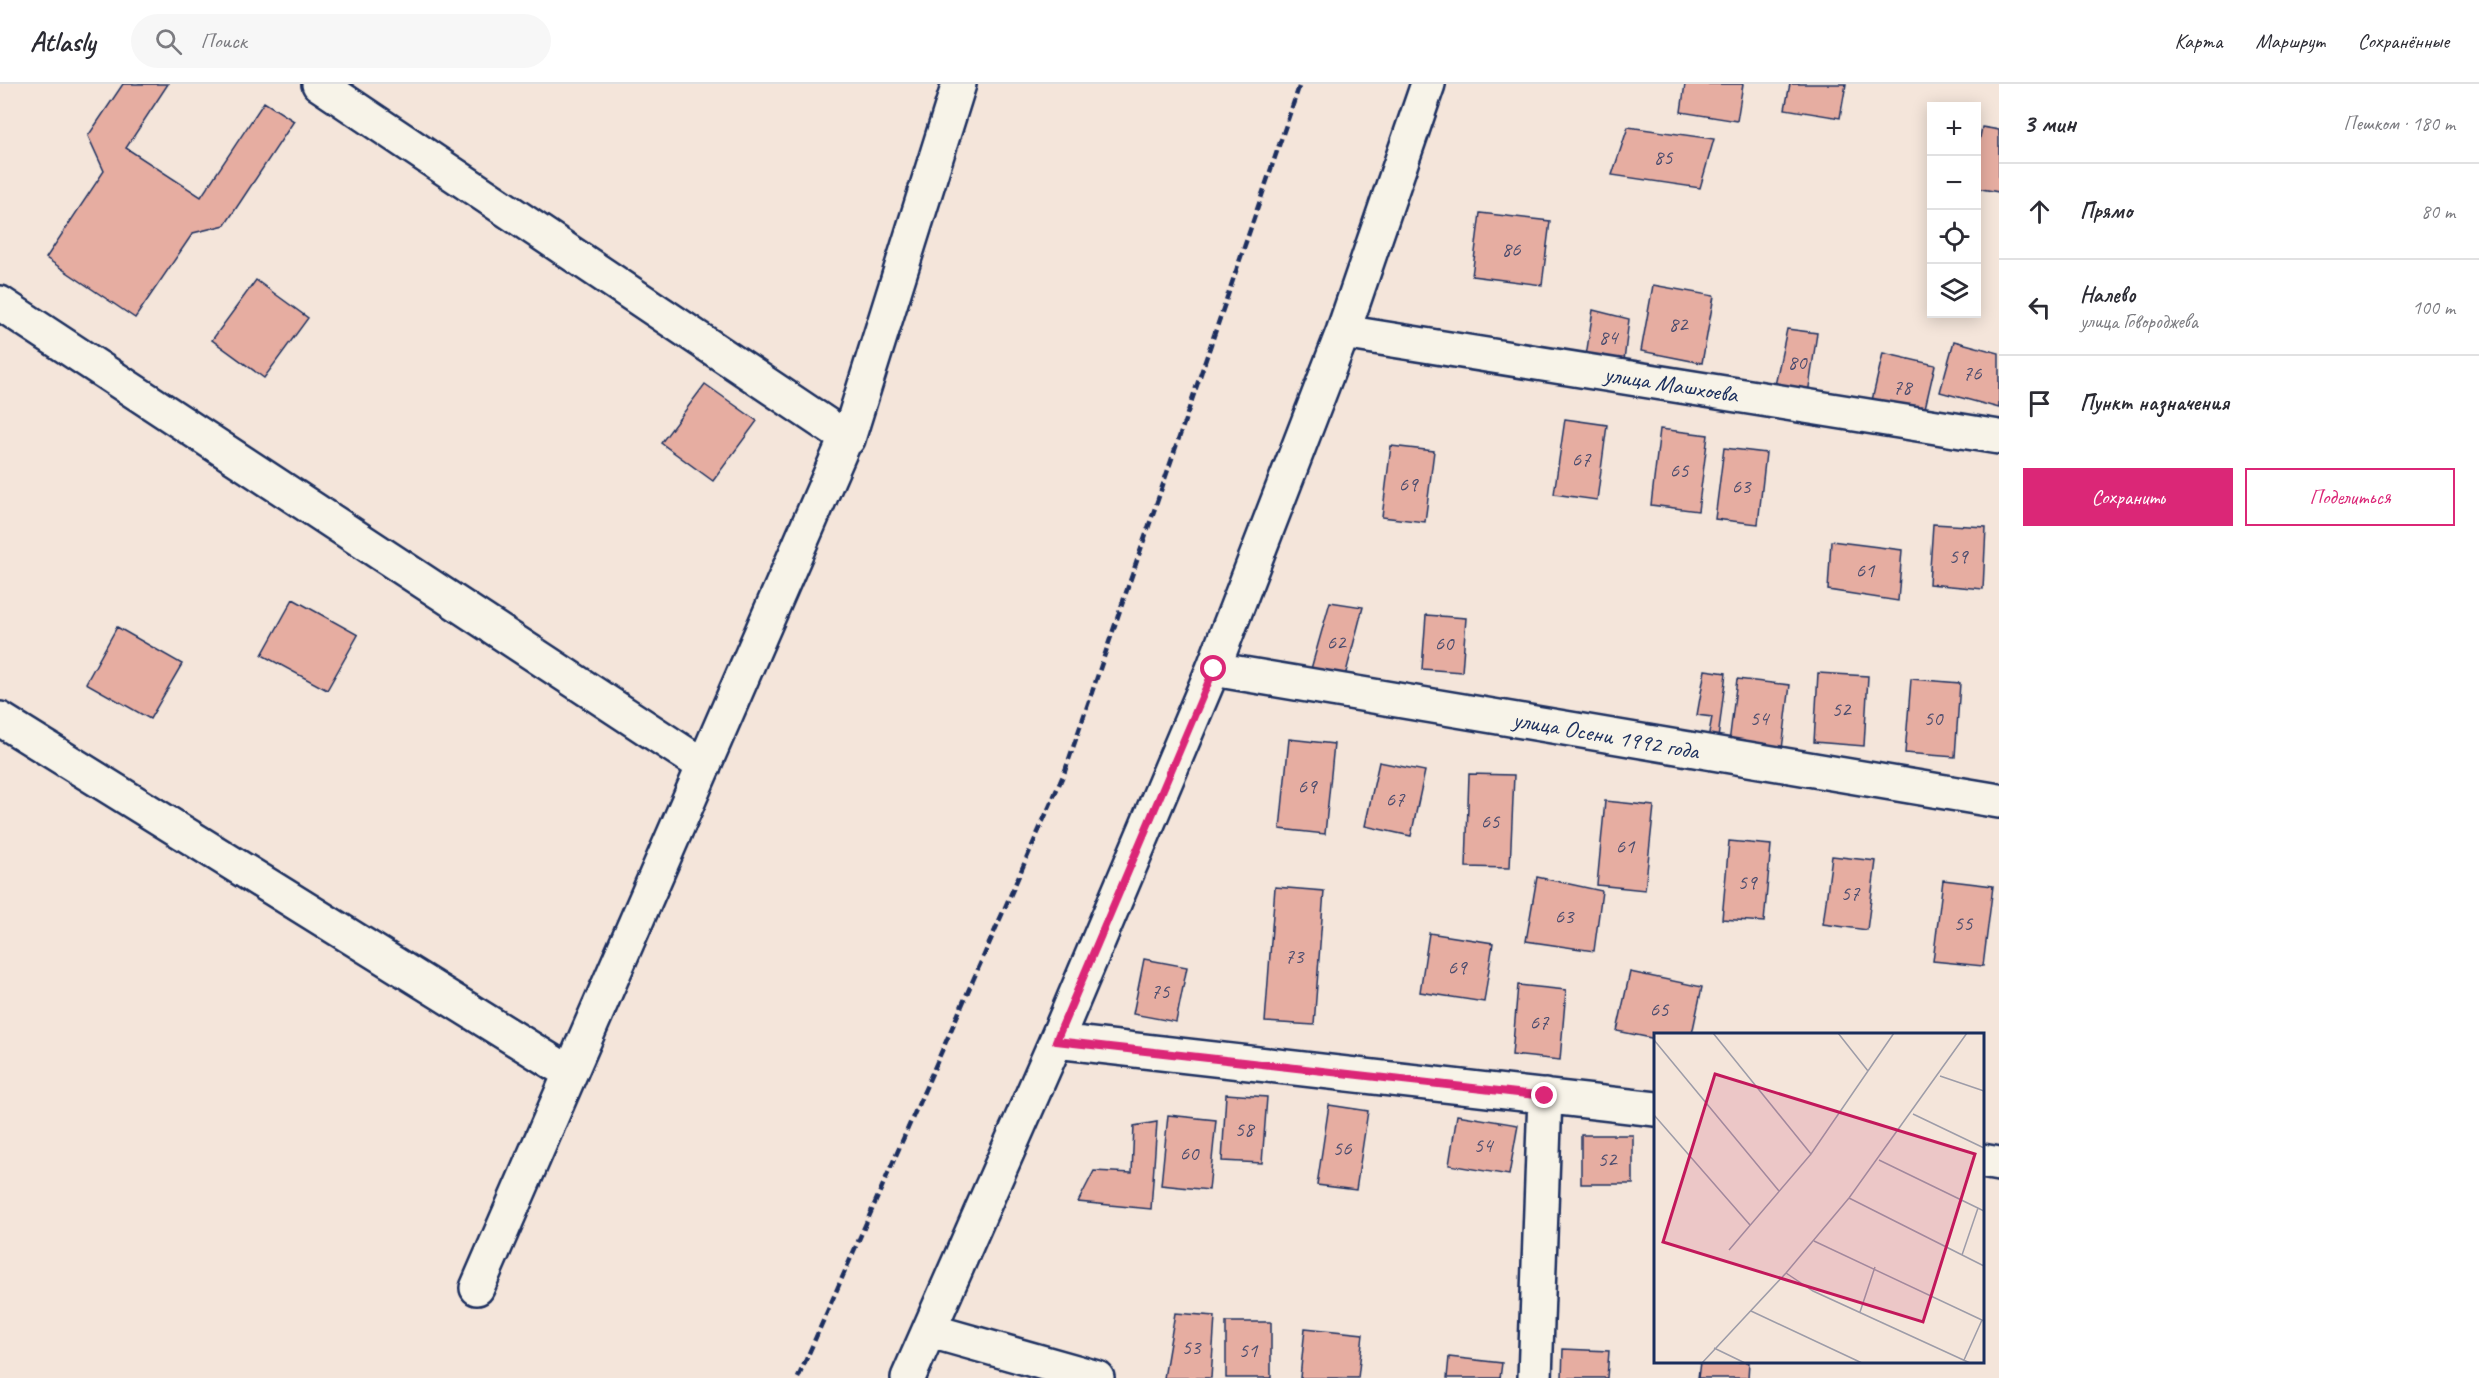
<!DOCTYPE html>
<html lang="ru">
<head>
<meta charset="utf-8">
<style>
  body { margin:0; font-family:Caveat,sans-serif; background:#f7f7f7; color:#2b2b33 }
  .controls { position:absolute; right:18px; top:18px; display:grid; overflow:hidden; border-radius:0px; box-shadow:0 3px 15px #0003 }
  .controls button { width:54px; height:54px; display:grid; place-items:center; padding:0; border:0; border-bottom:2px solid #e1e1e2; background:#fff; color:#2b2b33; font:30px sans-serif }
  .stop { position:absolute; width:18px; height:18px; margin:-14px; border:4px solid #db2777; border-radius:50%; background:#fff }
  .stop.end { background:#db2777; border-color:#fff; box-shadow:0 2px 6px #0008 }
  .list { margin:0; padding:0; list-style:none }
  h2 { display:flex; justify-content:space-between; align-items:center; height:78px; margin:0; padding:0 24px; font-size:26px }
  h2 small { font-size:20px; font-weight:400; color:#7c7c81 }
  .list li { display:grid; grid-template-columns:39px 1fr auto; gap:18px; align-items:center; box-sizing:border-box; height:96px; padding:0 24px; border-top:2px solid #e1e1e2 }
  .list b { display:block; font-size:22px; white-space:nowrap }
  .list p { margin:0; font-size:20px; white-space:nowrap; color:#7c7c81 }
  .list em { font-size:20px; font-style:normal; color:#7c7c81 }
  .actions { display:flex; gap:12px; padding:18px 24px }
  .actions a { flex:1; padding:14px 0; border:2px solid #db2777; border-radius:0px; text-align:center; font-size:21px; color:#db2777 }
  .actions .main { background:#db2777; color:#fff }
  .icon { flex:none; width:33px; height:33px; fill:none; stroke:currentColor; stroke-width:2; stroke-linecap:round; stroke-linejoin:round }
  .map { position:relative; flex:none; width:1999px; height:1294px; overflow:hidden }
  header { display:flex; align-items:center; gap:36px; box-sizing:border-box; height:84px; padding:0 30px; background:#fff; border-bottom:2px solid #e1e1e2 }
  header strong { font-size:28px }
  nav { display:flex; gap:33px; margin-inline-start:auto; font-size:21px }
  .search { width:420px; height:54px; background:#f7f7f7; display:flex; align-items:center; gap:15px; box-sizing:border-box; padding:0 21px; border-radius:33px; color:#7c7c81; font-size:22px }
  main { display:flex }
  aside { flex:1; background:#fff }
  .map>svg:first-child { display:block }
  .building { fill:#e6ada1; stroke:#1b2f5e; stroke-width:1.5 }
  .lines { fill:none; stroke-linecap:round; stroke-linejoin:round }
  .minor-casing { stroke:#1b2f5e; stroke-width:38 }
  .minor { stroke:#f7f3e8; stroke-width:33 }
  .rail { stroke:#1b2f5e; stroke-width:4.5; stroke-dasharray:9 4.5; stroke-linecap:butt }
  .route { stroke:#db2777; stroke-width:8 }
  .labels { text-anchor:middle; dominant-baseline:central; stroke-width:4.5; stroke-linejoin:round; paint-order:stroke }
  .number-label { font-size:21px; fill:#4e4e6f }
  .street-label { font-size:24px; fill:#1b2f5e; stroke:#f7f3e8 }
  .inset-road { fill:none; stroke:#9d9ca8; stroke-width:1.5 }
  .view { fill:#c2185b; fill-opacity:0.15; stroke:#c2185b; stroke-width:3 }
  .inset-edge { fill:none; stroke:#1b2f5e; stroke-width:3 }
</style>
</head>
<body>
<header>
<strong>Atlasly</strong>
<div class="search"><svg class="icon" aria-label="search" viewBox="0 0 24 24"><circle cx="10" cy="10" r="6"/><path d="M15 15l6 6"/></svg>Поиск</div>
<nav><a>Карта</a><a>Маршрут</a><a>Сохранённые</a></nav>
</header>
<main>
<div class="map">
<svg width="1999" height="1294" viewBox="0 0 1999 1294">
  <rect width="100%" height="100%" fill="#f4e5da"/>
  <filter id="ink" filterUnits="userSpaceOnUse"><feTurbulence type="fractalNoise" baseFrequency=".0167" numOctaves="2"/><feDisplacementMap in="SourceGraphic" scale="12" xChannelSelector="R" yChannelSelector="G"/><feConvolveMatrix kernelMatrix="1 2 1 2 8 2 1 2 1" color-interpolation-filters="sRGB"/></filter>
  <g filter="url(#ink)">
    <path class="building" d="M123,0H168L126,64L201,113L264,18L294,37L225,141L193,149L135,234L46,174L104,87L88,52Z
      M1685,0H1743L1737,37L1681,28Z
      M1790,0H1846L1840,34L1785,25Z
      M1628,43L1714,55L1700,104L1612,91Z
      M1982,43L1999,46V108L1976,104V74Z
      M1480,129L1550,137L1542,201L1472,192Z
      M256,196L308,234L264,294L212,256Z
      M1653,201L1714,212L1702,279L1641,267Z
      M1593,226L1629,235L1624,277L1586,272Z
      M1787,245L1817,249L1808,310L1774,306Z
      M1954,257L1999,269V324L1940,308Z
      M1883,269L1935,281L1922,337L1870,325Z
      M705,300L757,337L713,397L661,359Z
      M1565,335L1607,341L1597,416L1554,410Z
      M1660,345L1708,351L1698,427L1651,421Z
      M1391,362L1434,367L1425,438L1382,433Z
      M1724,364L1766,369L1758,440L1715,435Z
      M1933,440L1986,443L1983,505L1929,500Z
      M1831,457L1902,466L1898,517L1828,506Z
      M293,515L358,551L327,606L262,571Z
      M1330,518L1363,523L1343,600L1309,592Z
      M1426,531L1466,534L1462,588L1422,585Z
      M117,543L182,580L150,635L86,599Z
      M1705,586L1726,589L1717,663L1707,660L1712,633L1697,631Z
      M1818,589L1868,592L1864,662L1814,658Z
      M1737,595L1790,601L1781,673L1728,667Z
      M1911,595L1960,599L1955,673L1905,669Z
      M1289,655L1334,660L1325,750L1280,745Z
      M1379,678L1425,687L1411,752L1365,742Z
      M1469,690L1514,691L1510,784L1466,783Z
      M1605,717L1654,722L1645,806L1597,801Z
      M1729,757L1771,761L1764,838L1722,835Z
      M1832,772L1876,777L1867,846L1823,840Z
      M1537,793L1602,807L1594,867L1526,857Z
      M1943,796L1993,802L1983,882L1933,877Z
      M1275,803L1324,807L1314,941L1265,938Z
      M1429,849L1493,859L1484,918L1420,908Z
      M1144,875L1187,883L1176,938L1133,930Z
      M1630,888L1702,903L1692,950H1656V955L1617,947Z
      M1518,901L1566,906L1560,976L1512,971Z
      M1226,1010L1267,1013L1262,1079L1222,1077Z
      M1329,1021L1368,1027L1356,1106L1317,1101Z
      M1168,1031L1216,1036L1209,1106L1161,1101Z
      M1457,1031L1518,1041L1509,1091L1449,1081Z
      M1157,1038L1151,1125L1078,1118L1094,1087L1132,1089L1134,1042Z
      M1581,1051H1633V1100H1581Z
      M1175,1229L1215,1232L1211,1294H1164Z
      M1226,1238H1271V1294H1226Z
      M1305,1244L1363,1250L1358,1294H1300Z
      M1563,1265L1609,1267L1607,1294H1562Z
      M1449,1273L1502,1279L1500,1294H1447Z
      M1700,1278H1749L1748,1294H1698Z"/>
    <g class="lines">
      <g class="minor-casing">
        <path id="minor" d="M319,0L848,355L959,0
          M0,219L704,682
          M1343,248L1999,353
          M1213,585L1999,717
          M0,635L570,989
          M1056,957L1656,1025
          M1982,1077L1999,1080
          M477,1204L846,354
          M931,1247L1097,1294
          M908,1294L1056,957L1213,585L1343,248L1428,0
          M1535,1294L1545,1012"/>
      </g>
      <use href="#minor" class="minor"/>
      <path class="rail" d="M798,1294L1065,687L1300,0"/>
    </g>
  </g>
  <g class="lines" filter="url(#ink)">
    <path class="route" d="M1214,585L1056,957L1545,1012"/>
  </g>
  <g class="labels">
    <g class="number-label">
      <text x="1663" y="73">85</text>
      <text x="1511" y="165">86</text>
      <text x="1678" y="240">82</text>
      <text x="1608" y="253">84</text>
      <text x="1797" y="278">80</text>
      <text x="1972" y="289">76</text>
      <text x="1902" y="303">78</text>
      <text x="1581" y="375">67</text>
      <text x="1679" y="386">65</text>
      <text x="1408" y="400">69</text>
      <text x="1741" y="402">63</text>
      <text x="1958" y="472">59</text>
      <text x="1865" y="486">61</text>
      <text x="1336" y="558">62</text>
      <text x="1444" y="559">60</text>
      <text x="1841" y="625">52</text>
      <text x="1759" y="634">54</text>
      <text x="1933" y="634">50</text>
      <text x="1307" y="702">69</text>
      <text x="1395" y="715">67</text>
      <text x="1490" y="737">65</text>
      <text x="1625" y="762">61</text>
      <text x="1747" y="798">59</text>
      <text x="1850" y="809">57</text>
      <text x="1564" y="832">63</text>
      <text x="1963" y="839">55</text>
      <text x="1294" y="872">73</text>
      <text x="1457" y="883">69</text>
      <text x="1160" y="907">75</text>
      <text x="1659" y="925">65</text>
      <text x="1539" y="938">67</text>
      <text x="1244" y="1045">58</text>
      <text x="1483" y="1061">54</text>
      <text x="1342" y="1064">56</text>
      <text x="1189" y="1069">60</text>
      <text x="1607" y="1075">52</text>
      <text x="1191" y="1263">53</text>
      <text x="1248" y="1266">51</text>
    </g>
    <g class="street-label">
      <text transform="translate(1671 300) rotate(9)">улица Машхоева</text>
      <text transform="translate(1606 651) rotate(10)">улица Осени 1992 года</text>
    </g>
  </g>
  <g transform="translate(1654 949)">
    <rect width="330" height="330" fill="#f4e5da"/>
    <path class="inset-road" d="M59,0L157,121L240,0M184,0L214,38M0,7L125,158M286,43L330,58M259,81L330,115M0,82L96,192M225,127L330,178M195,165L330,233M160,208L330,288M75,217L157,121M308,222L324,175M132,240L159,258L316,330M97,278L208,330M206,279L221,234M60,315L91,330M310,327L328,287M48,330L132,240L195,165L313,0"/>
    <path class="view" d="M61,41L321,121L269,289L9,209Z"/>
    <rect width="330" height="330" class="inset-edge"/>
  </g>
</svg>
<div class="controls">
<button>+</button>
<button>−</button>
<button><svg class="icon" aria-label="locate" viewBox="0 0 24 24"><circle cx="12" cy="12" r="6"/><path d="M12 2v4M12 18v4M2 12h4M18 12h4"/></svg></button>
<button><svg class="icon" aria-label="layers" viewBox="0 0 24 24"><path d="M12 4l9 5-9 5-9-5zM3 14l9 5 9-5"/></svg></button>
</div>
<div class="stop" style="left:1214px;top:585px"></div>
<div class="stop end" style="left:1545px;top:1012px"></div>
</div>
<aside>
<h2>3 мин<small>Пешком · 180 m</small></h2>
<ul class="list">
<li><svg class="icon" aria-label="ahead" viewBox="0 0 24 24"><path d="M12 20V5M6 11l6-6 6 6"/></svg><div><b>Прямо</b></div><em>80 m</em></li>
<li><svg class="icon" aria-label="left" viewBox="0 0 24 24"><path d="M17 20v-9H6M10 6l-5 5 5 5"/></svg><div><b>Налево</b><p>улица Говороджева</p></div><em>100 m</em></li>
<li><svg class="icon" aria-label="arrive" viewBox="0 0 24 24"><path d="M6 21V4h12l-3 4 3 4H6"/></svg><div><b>Пункт назначения</b></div></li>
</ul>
<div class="actions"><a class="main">Сохранить</a><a>Поделиться</a></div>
</aside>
</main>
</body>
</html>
